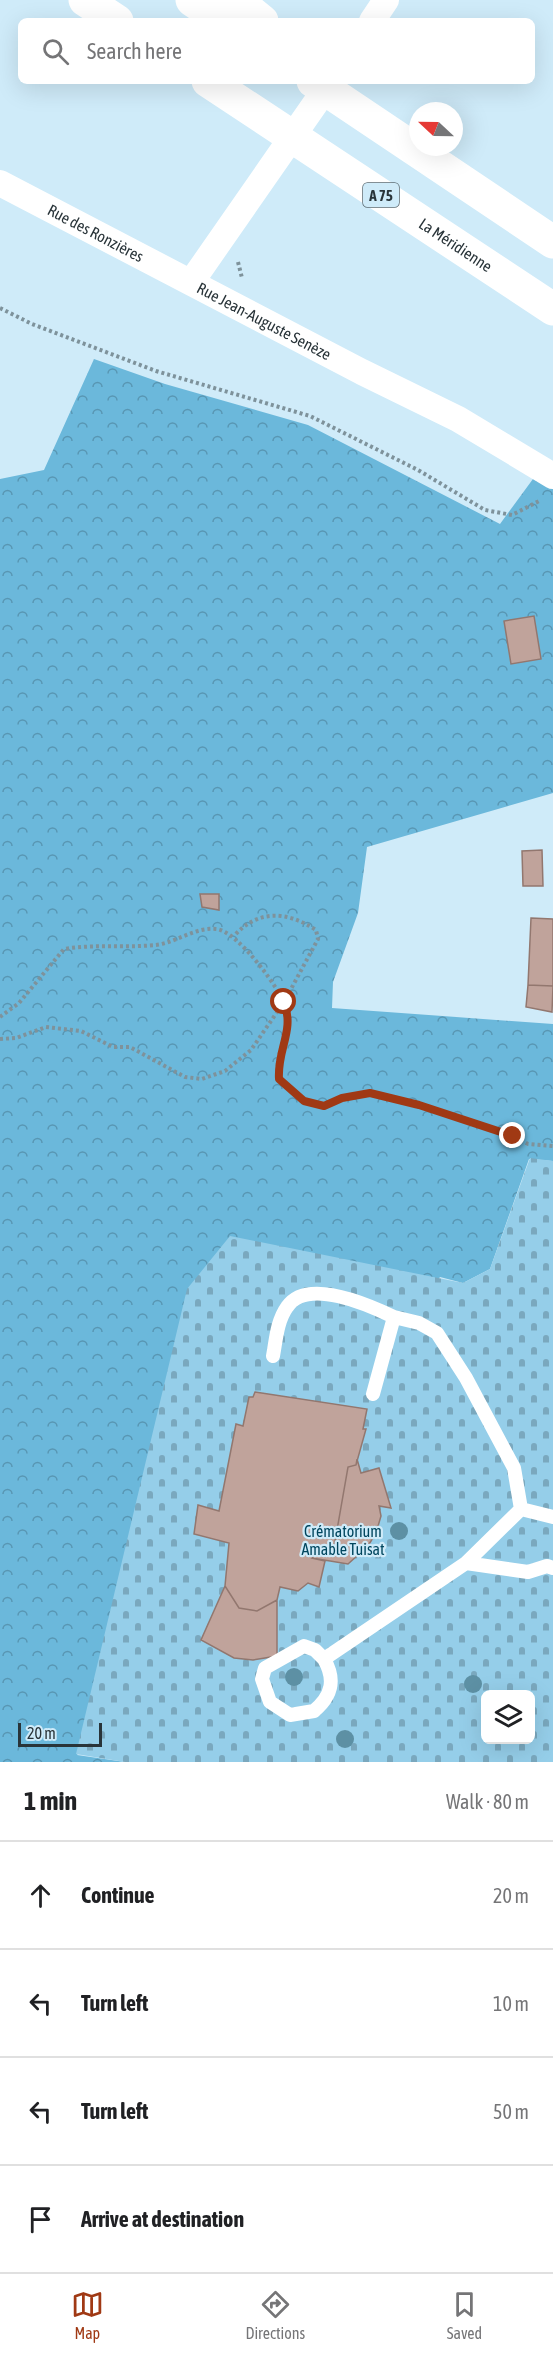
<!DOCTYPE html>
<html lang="en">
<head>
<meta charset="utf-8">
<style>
  body { margin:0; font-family:"Asap Condensed",sans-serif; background:#f2f2f2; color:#202124 }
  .controls { position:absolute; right:18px; bottom:18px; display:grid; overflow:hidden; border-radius:9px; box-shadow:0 6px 24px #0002 }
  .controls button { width:54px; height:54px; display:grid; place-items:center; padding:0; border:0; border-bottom:2px solid #e0e0e0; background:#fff; color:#202124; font:30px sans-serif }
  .compass { position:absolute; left:409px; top:102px; width:54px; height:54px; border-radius:50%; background:#fff; box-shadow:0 6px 24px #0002; rotate:292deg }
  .scale { position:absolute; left:18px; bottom:15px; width:84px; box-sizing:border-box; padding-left:6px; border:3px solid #293439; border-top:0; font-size:16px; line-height:21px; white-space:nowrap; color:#293439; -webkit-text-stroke:4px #cfebf9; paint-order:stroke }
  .stop { position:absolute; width:18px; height:18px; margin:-14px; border:4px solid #a03914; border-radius:50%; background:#fff }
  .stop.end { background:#a03914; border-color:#fff; box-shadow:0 2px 6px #0008 }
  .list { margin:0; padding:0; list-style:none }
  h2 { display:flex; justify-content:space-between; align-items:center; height:78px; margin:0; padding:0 24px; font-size:26px }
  h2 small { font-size:20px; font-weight:400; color:#757577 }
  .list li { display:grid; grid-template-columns:39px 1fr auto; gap:18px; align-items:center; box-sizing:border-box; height:108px; padding:0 24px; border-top:2px solid #e0e0e0 }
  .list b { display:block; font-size:22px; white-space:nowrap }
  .list em { font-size:20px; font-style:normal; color:#757577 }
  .icon { flex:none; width:33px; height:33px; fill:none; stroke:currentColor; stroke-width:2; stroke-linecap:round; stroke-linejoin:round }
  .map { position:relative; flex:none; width:553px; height:1762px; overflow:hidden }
  .search { position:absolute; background:#fff; box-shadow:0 6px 24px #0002; left:18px; right:18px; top:18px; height:66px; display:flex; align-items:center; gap:15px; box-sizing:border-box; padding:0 21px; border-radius:9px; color:#757577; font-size:22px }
  .sheet { height:510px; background:#fff }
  nav { display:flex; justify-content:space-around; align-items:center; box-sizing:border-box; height:84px; border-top:2px solid #e0e0e0; background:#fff; font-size:16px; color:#757577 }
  nav a { display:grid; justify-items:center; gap:3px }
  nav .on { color:#a03914 }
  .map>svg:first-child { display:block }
  .forest { fill:url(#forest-crowns) }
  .cemetery { fill:url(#cemetery-stones); fill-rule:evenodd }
  .building { fill:#c0a39b; stroke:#92776f; stroke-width:1.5 }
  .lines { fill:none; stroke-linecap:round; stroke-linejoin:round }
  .path { stroke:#7e929b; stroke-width:4; stroke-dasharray:3 3; stroke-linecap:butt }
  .service { stroke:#fff; stroke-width:14 }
  .minor { stroke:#fff; stroke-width:26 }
  .motorway { stroke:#fff; stroke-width:33 }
  .tree { fill:#5d90a4 }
  .route { stroke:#a03914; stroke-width:8 }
  .labels { text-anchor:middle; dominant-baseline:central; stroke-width:4.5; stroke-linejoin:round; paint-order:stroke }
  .shield { fill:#cfebf9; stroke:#5b6b73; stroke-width:1.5 }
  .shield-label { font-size:15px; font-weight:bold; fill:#293439 }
  .street-label { font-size:16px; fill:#293439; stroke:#cfebf9 }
  .park-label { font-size:16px; fill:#00465e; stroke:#cfebf9 }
</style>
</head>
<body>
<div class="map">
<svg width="553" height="1762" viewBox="0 0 553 1762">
  <defs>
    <pattern id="forest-crowns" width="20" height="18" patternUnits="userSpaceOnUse" patternTransform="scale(1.5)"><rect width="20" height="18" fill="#6bb8db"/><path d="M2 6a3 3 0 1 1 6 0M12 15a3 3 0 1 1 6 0" fill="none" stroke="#5896b3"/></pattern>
    <pattern id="cemetery-stones" width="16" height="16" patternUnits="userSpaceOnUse" patternTransform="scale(1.5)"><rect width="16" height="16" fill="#95cee9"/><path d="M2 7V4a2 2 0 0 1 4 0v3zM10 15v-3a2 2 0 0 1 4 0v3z" fill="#7aa8be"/></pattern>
  </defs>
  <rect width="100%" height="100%" fill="#cfebf9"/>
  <path class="forest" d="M94,359L165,384L308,425L500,524L541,468L553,479V793L367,847L358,913L333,982L332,1008L553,1024V1161L529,1159L490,1269L463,1283L440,1277L77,1755L125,1762H0V479L44,470Z"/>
  <path class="cemetery" d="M530,1158L553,1161V1762H125L76,1754L187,1289L230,1236L463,1283L490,1269ZM486,1694H530V1740H486Z"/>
  <path class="building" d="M534,616L541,659L511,664L504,621Z
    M542,850L543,886H523L522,851Z
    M200,894H219V910L202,907Z
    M531,918L553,919V986L528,985Z
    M528,985L553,986L552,1012L526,1007Z
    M255,1392L367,1409L363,1429H366L356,1465L348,1467L333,1553L321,1550L312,1558L325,1561L319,1587L308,1583L298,1591L280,1587L277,1600L257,1611L239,1608L225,1586L229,1543L194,1534L198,1505L219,1511L236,1424L243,1426L249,1397H253Z
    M357,1459L361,1473L379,1468L391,1508L379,1506L381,1516L376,1533L368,1546L348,1564L312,1558L321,1550L333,1553L348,1467L356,1465Z
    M225,1586L239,1608L257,1611L277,1600V1656L253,1660L234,1658L201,1640Z"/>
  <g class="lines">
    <path class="path" d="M238,262L242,278
      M0,308L32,324L156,371L310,416L418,470L485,510L512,515L541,500
      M0,1017L19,1003L64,949C94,944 124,948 155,945C176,943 194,927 216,929C237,930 283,992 288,1012C292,1030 281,1043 278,1060C277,1066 278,1073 279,1079L304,1101L324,1106L342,1098L370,1093L419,1105L513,1136L528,1144L553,1146
      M0,1039L16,1038L46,1027L81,1031L113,1047H130L185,1077L202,1079L225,1071L251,1050L284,1002L318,939L316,930C287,911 258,909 234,936"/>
    <path class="service" d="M273,1356C276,1340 277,1321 287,1307C307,1277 369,1305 394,1317
      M373,1394L394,1317L419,1323L437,1333L466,1378L514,1468L521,1509L553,1517
      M466,1563L528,1572L547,1566L553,1568
      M324,1659C336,1680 332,1696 314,1711L290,1715L270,1702L262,1679L265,1668L304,1646L315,1650L324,1659L466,1563L521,1509"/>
    <g class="minor">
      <path d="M372,21L386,0"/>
      <path id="s1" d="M0,183L362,372L458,419L553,476"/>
      <path d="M192,281L331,81"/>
    </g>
    <g class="motorway">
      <path d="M85,0L117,21"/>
      <path d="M192,0L223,21"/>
      <path d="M236,0L262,21"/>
      <path id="s2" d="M208,81L553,309"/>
      <path d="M313,81L553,242"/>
    </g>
  </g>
  <g class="tree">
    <circle cx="399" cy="1531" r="9"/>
    <circle cx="294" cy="1677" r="9"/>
    <circle cx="473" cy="1684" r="9"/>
    <circle cx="345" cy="1739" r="9"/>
  </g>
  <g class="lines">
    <path class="route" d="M284,1002C295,1031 277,1049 279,1079L304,1101L324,1106L342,1098L370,1093L419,1105L513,1136"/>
  </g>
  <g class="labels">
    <rect class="shield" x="363" y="183" width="36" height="24" rx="4.5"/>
    <g class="shield-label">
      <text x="381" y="195">A 75</text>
    </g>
    <g class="street-label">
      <text stroke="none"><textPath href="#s1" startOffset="108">Rue des Ronzières</textPath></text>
      <text stroke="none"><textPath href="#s2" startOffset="297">La Méridienne</textPath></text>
      <text stroke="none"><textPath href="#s1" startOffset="298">Rue Jean-Auguste Senèze</textPath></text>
    </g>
    <g class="park-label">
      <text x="343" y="1531">Crématorium<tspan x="343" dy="18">Amable Tuisat</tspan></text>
    </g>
  </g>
</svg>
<div class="controls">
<button><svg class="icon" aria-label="layers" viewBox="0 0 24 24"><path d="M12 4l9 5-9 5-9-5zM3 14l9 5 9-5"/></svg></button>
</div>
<svg class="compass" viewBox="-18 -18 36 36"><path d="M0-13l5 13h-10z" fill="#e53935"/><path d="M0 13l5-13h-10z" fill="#757577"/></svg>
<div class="scale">20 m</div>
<div class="stop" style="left:284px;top:1002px"></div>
<div class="stop end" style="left:513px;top:1136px"></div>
<div class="search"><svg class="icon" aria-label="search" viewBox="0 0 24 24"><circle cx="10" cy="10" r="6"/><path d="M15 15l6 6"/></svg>Search here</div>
</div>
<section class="sheet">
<h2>1 min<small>Walk · 80 m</small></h2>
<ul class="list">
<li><svg class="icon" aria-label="ahead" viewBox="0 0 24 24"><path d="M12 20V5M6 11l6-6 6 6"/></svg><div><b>Continue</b></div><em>20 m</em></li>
<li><svg class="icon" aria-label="left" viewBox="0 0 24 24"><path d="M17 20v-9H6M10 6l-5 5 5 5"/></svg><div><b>Turn left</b></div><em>10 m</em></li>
<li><svg class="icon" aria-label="left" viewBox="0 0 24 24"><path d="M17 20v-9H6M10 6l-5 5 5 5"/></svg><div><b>Turn left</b></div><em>50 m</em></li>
<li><svg class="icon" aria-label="arrive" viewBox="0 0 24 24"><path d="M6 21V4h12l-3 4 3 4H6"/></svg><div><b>Arrive at destination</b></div></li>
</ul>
</section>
<nav>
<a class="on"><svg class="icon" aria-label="map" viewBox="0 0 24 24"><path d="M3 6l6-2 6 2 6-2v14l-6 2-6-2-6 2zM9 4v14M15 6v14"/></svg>Map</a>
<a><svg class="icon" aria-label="directions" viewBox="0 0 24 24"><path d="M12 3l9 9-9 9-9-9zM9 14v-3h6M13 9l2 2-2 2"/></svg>Directions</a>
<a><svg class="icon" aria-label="saved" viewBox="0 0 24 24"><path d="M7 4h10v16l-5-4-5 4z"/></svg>Saved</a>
</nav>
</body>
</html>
